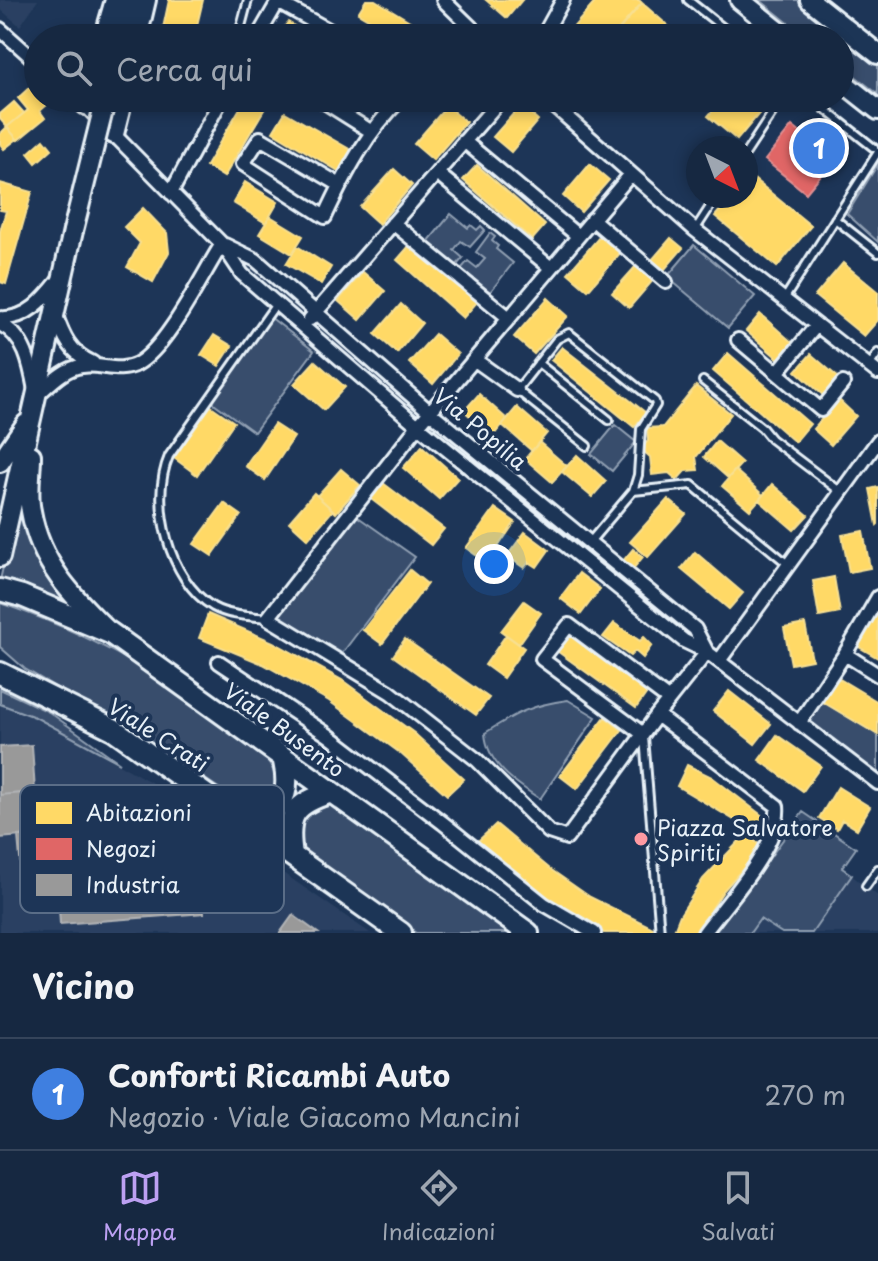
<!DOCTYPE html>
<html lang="it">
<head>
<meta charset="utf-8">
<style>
  body { margin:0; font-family:"Playpen Sans",sans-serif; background:#23344c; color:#f1f3f6 }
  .compass { position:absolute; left:686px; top:136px; width:72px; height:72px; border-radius:50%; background:#162841; box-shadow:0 4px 12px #0003; rotate:138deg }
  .you { position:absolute; left:494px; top:564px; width:28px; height:28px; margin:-20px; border:6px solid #fff; border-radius:50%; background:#1a73e8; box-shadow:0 0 0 12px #1a73e833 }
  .badge { display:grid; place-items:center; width:52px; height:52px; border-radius:50%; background:#bca0f2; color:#fff; font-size:26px; font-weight:700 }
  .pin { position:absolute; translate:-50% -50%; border:4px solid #fff; box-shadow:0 2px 8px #0006 }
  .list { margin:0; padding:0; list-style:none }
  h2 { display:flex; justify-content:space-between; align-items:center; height:104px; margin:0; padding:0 32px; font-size:34px }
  h2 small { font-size:26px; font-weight:400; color:#9ea6b1 }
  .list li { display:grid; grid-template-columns:52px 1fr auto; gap:24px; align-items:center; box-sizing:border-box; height:112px; padding:0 32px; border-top:2px solid #35445a }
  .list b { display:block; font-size:30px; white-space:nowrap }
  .list p { margin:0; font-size:26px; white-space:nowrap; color:#9ea6b1 }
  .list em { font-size:26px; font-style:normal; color:#9ea6b1 }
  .icon { flex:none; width:44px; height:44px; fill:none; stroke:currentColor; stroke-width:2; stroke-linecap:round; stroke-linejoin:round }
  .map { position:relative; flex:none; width:878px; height:933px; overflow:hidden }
  .search { position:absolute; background:#162841; box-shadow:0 4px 12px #0003; left:24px; right:24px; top:24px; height:88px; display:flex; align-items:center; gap:20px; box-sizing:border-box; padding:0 28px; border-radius:44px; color:#9ea6b1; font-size:30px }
  .sheet { height:216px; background:#162841 }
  nav { display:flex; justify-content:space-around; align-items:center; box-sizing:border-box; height:112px; border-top:2px solid #35445a; background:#162841; font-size:22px; color:#9ea6b1 }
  nav a { display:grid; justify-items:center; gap:4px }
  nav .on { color:#bca0f2 }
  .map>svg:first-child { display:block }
  .built { fill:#2a4162 }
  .green { fill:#374d6c; stroke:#909fb2; stroke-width:2 }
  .homes { fill:#ffd966; stroke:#f8e092; stroke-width:2 }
  .shops { fill:#e06666; stroke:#e29092; stroke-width:2 }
  .industry { fill:#999; stroke:#b1b3b6; stroke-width:2 }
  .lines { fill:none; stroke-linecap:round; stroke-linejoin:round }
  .lane-casing { stroke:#e8f1f8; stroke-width:12 }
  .street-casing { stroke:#e8f1f8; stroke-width:18 }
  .secondary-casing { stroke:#e8f1f8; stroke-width:24 }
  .primary-casing { stroke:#e8f1f8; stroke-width:26 }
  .lane { stroke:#1d3557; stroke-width:6 }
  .street { stroke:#1d3557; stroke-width:12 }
  .secondary { stroke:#1d3557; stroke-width:18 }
  .primary { stroke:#1d3557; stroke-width:20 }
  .secondary-bridge-casing { stroke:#e8f1f8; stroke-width:24; stroke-linecap:butt }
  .secondary-bridge { stroke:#1d3557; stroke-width:18 }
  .poi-dot { fill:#ff9aa2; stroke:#1d3557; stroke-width:3 }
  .labels { text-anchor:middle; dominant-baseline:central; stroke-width:8; stroke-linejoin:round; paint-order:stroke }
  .street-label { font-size:22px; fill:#e8f1f8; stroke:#1d3557 }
  .poi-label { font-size:22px; fill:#e8f1f8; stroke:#1d3557; text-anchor:start }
  .key { fill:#1d3557; stroke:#5a6d87; stroke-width:2 }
  .key-label { font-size:22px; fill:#e8f1f8 }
</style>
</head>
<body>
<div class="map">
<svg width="878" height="933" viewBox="0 0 878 933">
  <rect width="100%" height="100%" fill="#1d3557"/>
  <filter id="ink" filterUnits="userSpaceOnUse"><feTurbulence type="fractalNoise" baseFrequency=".0125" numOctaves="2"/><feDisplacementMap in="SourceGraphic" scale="16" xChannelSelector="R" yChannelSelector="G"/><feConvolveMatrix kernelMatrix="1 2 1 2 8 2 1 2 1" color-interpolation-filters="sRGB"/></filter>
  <g filter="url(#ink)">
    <path class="built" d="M0,0H38L20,26L0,9Z
      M0,704L35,717L154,784L370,933H0Z
      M803,812L856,848L842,868L878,896V933H715Z"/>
    <path class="green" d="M760,0H802L878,60V94L840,64V38H807Z
      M878,164V242L847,214Z
      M451,214L468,228L471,225L477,230L481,226L485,230L470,247L461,241L454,250L463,258L456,266L427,243Z
      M490,233L495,237L492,241L498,246L496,249L513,263L490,292L461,269L468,261L477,268L485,259L476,252Z
      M694,245L755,296L728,328L667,277Z
      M270,317L314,351L254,432L211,401Z
      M615,425L636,442L612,471L591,454Z
      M22,486L57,588L66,604L0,580Z
      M351,512L415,557L337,660L268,618Z
      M0,603C41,617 82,634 119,655C171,685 218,723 266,758C277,774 281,787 268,803L244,805L159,748L25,669L0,647Z
      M0,689L49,712L120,763L35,717L0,704Z
      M816,698L878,735V783L799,723Z
      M568,700L596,717L540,799C515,783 487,764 485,733C516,713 531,705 568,700Z
      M320,804L334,805L509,933H416L315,861L297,844L301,814Z
      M803,812L856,848L842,868L852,875L812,933H782L760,919L750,933H715Z"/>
    <path class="homes" d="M169,0H203L194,38L162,33Z
      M366,0H375L418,26L411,38H400L358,13Z
      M486,0H522L507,18Z
      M597,0H639L642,3L612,38H564Z
      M642,3L681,37L680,38H630L619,29Z
      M288,22L313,38H277Z
      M30,87L47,105L40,111L45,118L18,140L7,127L28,110L18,98Z
      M246,98H271L224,177L206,166Z
      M712,98H760L767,104L737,140L708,116L719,103Z
      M14,102L24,113L7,127L0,119V114Z
      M521,105L538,120L511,152L493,137Z
      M447,106L466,122L433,160L414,144Z
      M285,112L353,151L340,172L273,132Z
      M7,127L17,139L4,149L0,144V134Z
      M44,139L52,149L36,163L28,153Z
      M590,164L609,180L581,212L563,196Z
      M477,165L545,225L532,240L463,180Z
      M394,169L412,185L379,224L360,207Z
      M749,175L811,226L777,267L715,216L732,196H746V179Z
      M245,182L278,202L266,223L233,203Z
      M0,183L32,192L6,284L0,282V231L6,211L0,210Z
      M143,208L167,233L169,252L153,282L127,267L140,243L124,227Z
      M270,216L303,236L292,254L259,234Z
      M601,235L621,252L588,290L568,273Z
      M671,238L683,248L664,270L652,260Z
      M411,244L477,302L463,318L397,260Z
      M297,246L331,267L321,284L286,264Z
      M843,263L878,292V320L864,336L815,296Z
      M637,265L654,279L629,308L612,293Z
      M363,272L385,291L360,320L338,301Z
      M548,298L568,316L534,354L514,337Z
      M401,304L422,323L397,353L375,334Z
      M760,314L794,344L780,360L746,331Z
      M435,334L458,354L433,384L409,363Z
      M214,335L232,346L219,366L201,355Z
      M562,347L646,413L634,427L551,360Z
      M728,353L810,424L795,442L713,371Z
      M811,354L840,379L825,397L796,371Z
      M315,361L345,387L324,410L294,384Z
      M696,386L731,414L696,457L698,470L685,471L677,480L669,473L652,475L650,457L641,449L648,441L647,428L663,427Z
      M479,394L507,419L493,436L464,411Z
      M839,400L856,416L831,445L813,429Z
      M211,406L234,422L197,475L174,458Z
      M517,407L547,433L532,451L502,425Z
      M274,424L294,437L265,480L245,466Z
      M717,441L742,463L728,478L704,457Z
      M539,442L567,466L552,482L525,459Z
      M422,446L458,478L439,499L403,468Z
      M577,455L606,481L592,497L562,472Z
      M341,469L360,485L336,513L317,496Z
      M735,470L763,495L750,510L722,486Z
      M383,483L444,529L431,545L371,499Z
      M772,484L808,515L794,530L759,500Z
      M878,487V524L877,525L870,489Z
      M314,493L333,510L308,539L289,522Z
      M668,499L686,514L648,557L630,542Z
      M224,503L241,515L212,556L194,544Z
      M495,508L515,522L487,563L466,548Z
      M863,531L870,568L849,572L842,535Z
      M525,532L549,550L537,567L529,562L524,568L507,556Z
      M633,549L643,557L632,570L622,562Z
      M695,552L743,593L729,609L681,569Z
      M410,570L427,584L382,644L363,630Z
      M579,573L600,589L581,614L560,598Z
      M834,577L840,613L819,617L813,581Z
      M524,601L541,613L519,644L501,631Z
      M878,611V658L857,646Z
      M208,614L273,642L342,680L414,733L464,779L447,795L400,753L329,701L263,664L199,638Z
      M614,623L640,641L644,637L652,645L643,658L635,651L630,656L603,637Z
      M805,624L812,660L791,664L784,628Z
      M570,633L649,690L636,708L557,651Z
      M506,635L524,648L503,678L485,665Z
      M405,639L489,698L476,715L393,656Z
      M838,678L878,702V735L823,702Z
      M729,691L771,724L755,744L713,711Z
      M605,717L622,730L577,789L560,776Z
      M777,735L821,766L803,791L759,760Z
      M687,765L712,777L764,817L747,833L734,820L677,786Z
      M838,787L870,807L857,829L842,820L837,829L819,818Z
      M496,824L550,869L590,897L653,928L651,933H604L531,889L478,841Z
      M747,833L764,850L746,865L723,891L696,933H673L680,915L703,879Z"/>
    <path class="shops" d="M792,126L834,159L806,193L765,160Z"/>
    <path class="industry" d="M32,745L35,792L0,795V747Z
      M88,787L91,830L0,838V795Z
      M145,826L148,871L22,881L18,836Z
      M201,867L204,913L60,924L57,878Z
      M293,915L318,933H280Z"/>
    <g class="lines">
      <g class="lane-casing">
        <path id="lane" d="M688,0L736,38
          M238,38L248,0
          M811,98L874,148
          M746,153L782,98
          M835,219L878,253
          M695,230L717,196
          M783,301L878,152
          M538,363L609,420
          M869,366L878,353
          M703,381L762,428L771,439L841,492
          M587,446L517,390L557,339L569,333L655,401L656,405L641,429L638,475L633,491L589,543
          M633,491L692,485L789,565
          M268,618C250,616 229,616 213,607C169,580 149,503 169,456L276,304
          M644,737L660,933
          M866,886L878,869"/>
      </g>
      <g class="street-casing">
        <path id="street" d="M443,0L482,38
          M278,2L343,38
          M0,29L38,63
          M257,38L279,0
          M542,38L563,0
          M78,98L222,244L242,274L418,426L684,641L707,652L878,783
          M318,98L372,132
          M545,98L695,230L878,373
          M464,141L578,236
          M437,173L551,268
          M631,174L418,426L268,618L390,692L477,760L549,832L567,838L657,715L707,652
          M340,185L260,138L243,164L325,217C345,174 367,131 402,98
          M171,193L222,98
          M592,219L666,282
          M393,223L509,318
          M225,245L256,260L430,412L695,629L707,652
          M55,313C63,336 70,353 93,363
          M0,318C27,320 44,299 59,280
          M310,319L502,98
          M0,324C27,337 31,369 36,396C50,384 64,368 82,366C101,363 118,374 137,364C167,348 202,275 222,244
          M738,340L821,410L843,383
          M475,360L517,390
          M777,373L816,326
          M845,654L878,675
          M719,661L878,441
          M219,662L328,735L443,823L544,904L594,933
          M657,715L777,806C781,845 727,902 704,933
          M799,723L845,654L878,597
          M643,734L542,659L569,625L669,700"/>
      </g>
      <g class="secondary-casing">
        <path id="secondary" d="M740,0L787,38
          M810,0L878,54
          M104,38L115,0
          M120,38L130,0
          M137,38L146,0
          M840,80L878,110
          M86,105L88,98
          M114,134L123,98
          M31,455C31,473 27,494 31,511C40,563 72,596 108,631
          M0,462L26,424
          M0,557L73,231"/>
      </g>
      <g class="primary-casing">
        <path id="primary" d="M0,590L22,596L110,633L528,933
          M0,673L113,729L401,933
          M238,817C281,816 293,799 283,757
          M292,855C286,815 293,804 332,792"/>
      </g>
      <use href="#lane" class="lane"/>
      <use href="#street" class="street"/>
      <use href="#secondary" class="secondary"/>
      <use href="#primary" class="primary"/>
      <g class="secondary-bridge-casing">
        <path id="secondary-bridge" d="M73,231L106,98"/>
      </g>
      <use href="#secondary-bridge" class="secondary-bridge"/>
    </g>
  </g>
  <circle class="poi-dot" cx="641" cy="839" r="8"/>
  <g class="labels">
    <g class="street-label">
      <text transform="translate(481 428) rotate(40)">Via Popilia</text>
      <text transform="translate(285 729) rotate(36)">Viale Busento</text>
      <text transform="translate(159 734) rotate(33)">Viale Crati</text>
    </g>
    <g class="poi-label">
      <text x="657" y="826">Piazza Salvatore<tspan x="657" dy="25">Spiriti</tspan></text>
    </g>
  </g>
  <rect x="20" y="785" width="264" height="128" rx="12" class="key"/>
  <rect x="36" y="802" width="36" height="22" fill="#ffd966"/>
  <rect x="36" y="838" width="36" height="22" fill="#e06666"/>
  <rect x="36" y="874" width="36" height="22" fill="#999"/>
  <g class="key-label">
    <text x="86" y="821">Abitazioni</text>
    <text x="86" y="857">Negozi</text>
    <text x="86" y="893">Industria</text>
  </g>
</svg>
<svg class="compass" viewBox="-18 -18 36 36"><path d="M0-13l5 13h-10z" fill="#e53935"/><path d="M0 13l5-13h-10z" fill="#9ea6b1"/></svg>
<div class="you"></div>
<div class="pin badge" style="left:819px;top:148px;background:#3f7fe0">1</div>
<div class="search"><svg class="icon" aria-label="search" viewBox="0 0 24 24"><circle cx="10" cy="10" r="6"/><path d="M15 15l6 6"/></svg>Cerca qui</div>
</div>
<section class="sheet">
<h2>Vicino<small></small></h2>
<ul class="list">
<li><span class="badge" style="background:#3f7fe0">1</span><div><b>Conforti Ricambi Auto</b><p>Negozio · Viale Giacomo Mancini</p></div><em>270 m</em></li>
</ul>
</section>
<nav>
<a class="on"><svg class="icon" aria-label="map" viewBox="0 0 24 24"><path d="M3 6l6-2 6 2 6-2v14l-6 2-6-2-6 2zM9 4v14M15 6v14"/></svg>Mappa</a>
<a><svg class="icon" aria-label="directions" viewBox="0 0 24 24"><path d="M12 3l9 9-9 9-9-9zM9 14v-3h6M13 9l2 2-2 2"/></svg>Indicazioni</a>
<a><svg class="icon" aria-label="saved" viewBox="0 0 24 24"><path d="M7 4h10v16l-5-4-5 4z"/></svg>Salvati</a>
</nav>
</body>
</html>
